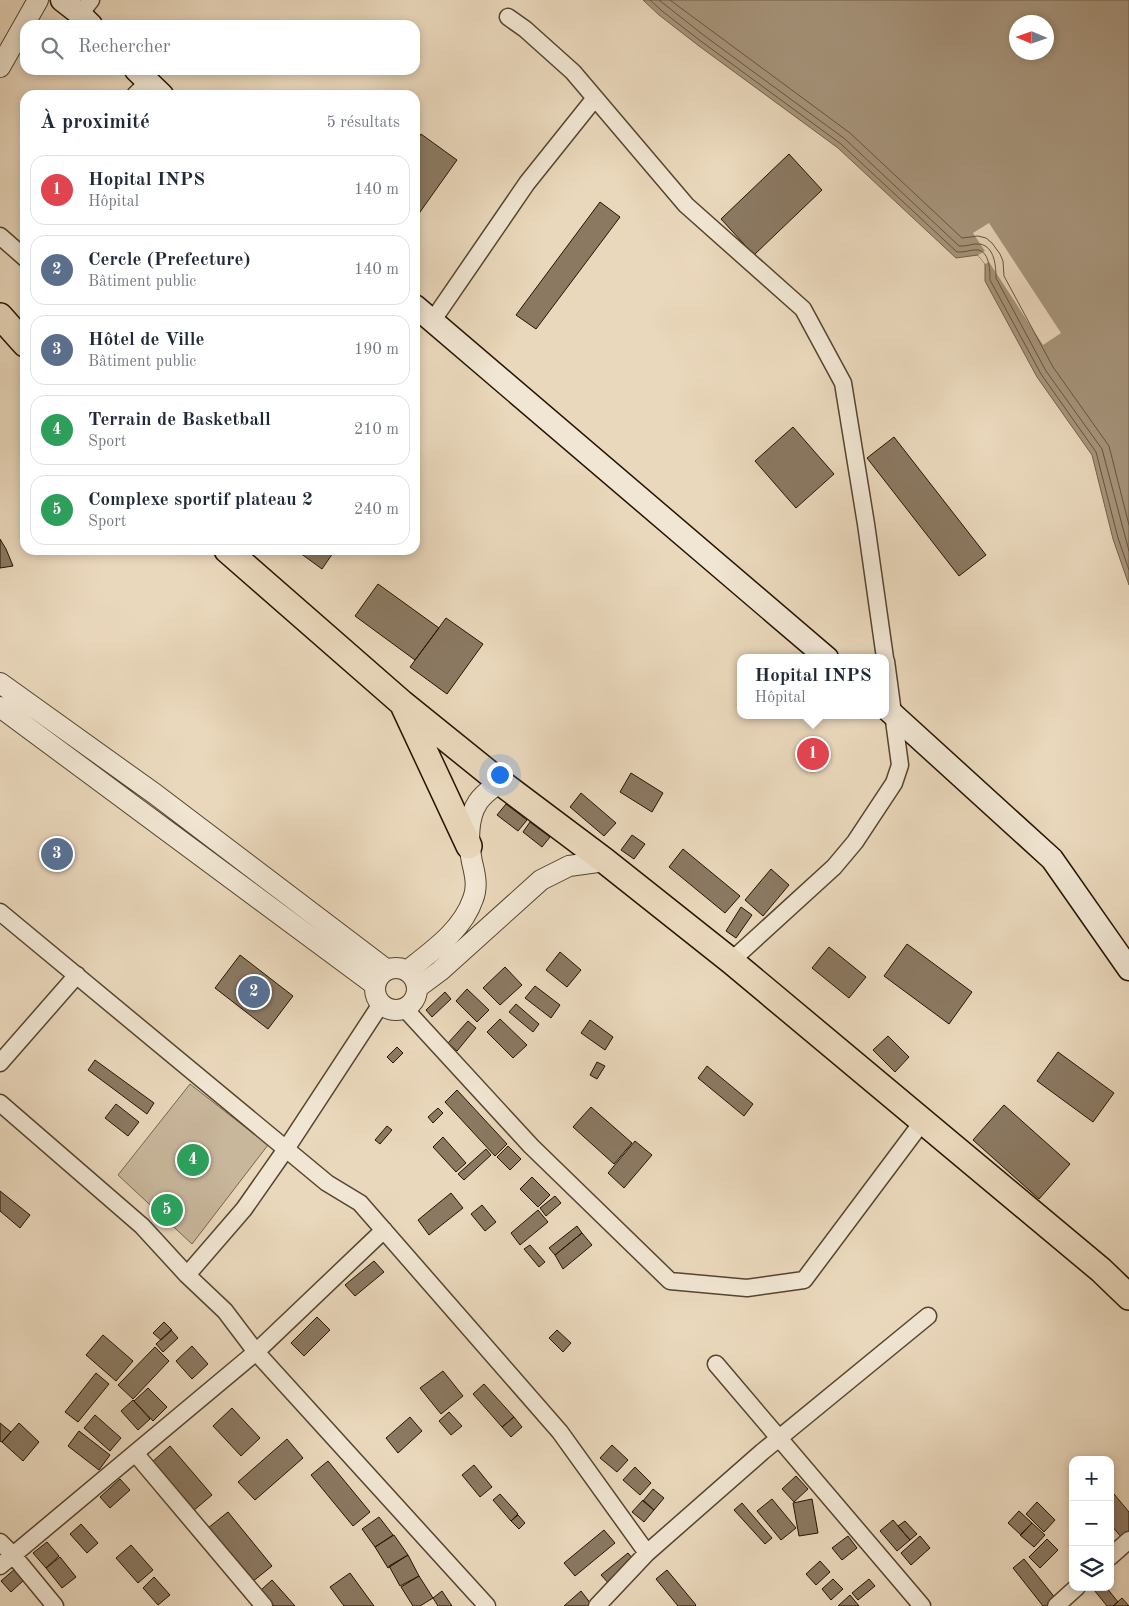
<!DOCTYPE html>
<html lang="fr">
<head>
<meta charset="utf-8">
<style>
  body { margin:0; font-family:"Old Standard TT",serif; background:#f6f6f7; color:#1f2937 }
  .controls { position:absolute; right:15px; bottom:15px; display:grid; overflow:hidden; border-radius:10px; box-shadow:0 2px 8px #0003 }
  .controls button { width:45px; height:45px; display:grid; place-items:center; padding:0; border:0; border-bottom:1px solid #e0e1e3; background:#fff; color:#1f2937; font:25px sans-serif }
  .compass { position:absolute; left:1009px; top:15px; width:45px; height:45px; border-radius:50%; background:#fff; box-shadow:0 2px 8px #0003; rotate:272deg }
  .you { position:absolute; left:499px; top:774px; width:18px; height:18px; margin:-12px; border:4px solid #fff; border-radius:50%; background:#1a73e8; box-shadow:0 0 0 8px #1a73e833 }
  .badge { display:grid; place-items:center; width:32px; height:32px; border-radius:50%; background:#8f2418; color:#fff; font-size:16px; font-weight:700 }
  .pin { position:absolute; translate:-50% -50%; border:2px solid #fff; box-shadow:0 1px 5px #0006 }
  .popup { position:absolute; left:737px; top:654px; width:152px; height:65px; box-sizing:border-box; display:grid; place-content:center; border-radius:10px; background:#fff; filter:drop-shadow(0 1px 4px #0005); font-size:16px; white-space:nowrap; color:#747a83 }
  .popup b { font-size:19px; color:#1f2937 }
  .popup::after { content:''; position:absolute; left:50%; top:100%; margin-left:-10px; border:10px solid transparent; border-top-color:#fff }
  .list { margin:0; padding:0; list-style:none }
  h2 { display:flex; justify-content:space-between; align-items:center; height:65px; margin:0; padding:0 20px; font-size:21px }
  h2 small { font-size:16px; font-weight:400; color:#747a83 }
  .list li { display:grid; grid-template-columns:32px 1fr auto; gap:15px; align-items:center; box-sizing:border-box; height:70px; margin:0 10px 10px; padding:0 10px; border:1px solid #e0e1e3; border-radius:15px }
  .list b { display:block; font-size:19px; white-space:nowrap }
  .list p { margin:0; font-size:16px; white-space:nowrap; color:#747a83 }
  .list em { font-size:16px; font-style:normal; color:#747a83 }
  .icon { flex:none; width:28px; height:28px; fill:none; stroke:currentColor; stroke-width:2; stroke-linecap:round; stroke-linejoin:round }
  .map { position:relative; flex:none; width:1129px; height:1606px; overflow:hidden }
  .search { position:absolute; background:#fff; box-shadow:0 2px 8px #0003; left:20px; top:20px; width:400px; height:55px; display:flex; align-items:center; gap:12px; box-sizing:border-box; padding:0 18px; border-radius:15px; color:#747a83; font-size:19px }
  .panel { position:absolute; background:#fff; box-shadow:0 2px 8px #0003; left:20px; top:90px; width:400px; height:465px; border-radius:15px }
  .map>svg:first-child { display:block }
  .green { fill:#c9b79c; stroke:#77654e }
  .water { fill:#a7957c; stroke:#73614a; fill-rule:evenodd }
  .pier { fill:#ead8bc }
  .lines { fill:none; stroke-linecap:round; stroke-linejoin:round }
  .shore { stroke:#66543e; stroke-width:1 }
  .building { fill:#8b7962; stroke:#251300 }
  .minor-casing { stroke:#56442f; stroke-width:19 }
  .tertiary-casing { stroke:#56442f; stroke-width:22 }
  .secondary-casing { stroke:#251300; stroke-width:25 }
  .primary-casing { stroke:#251300; stroke-width:28 }
  .minor { stroke:#f1e6d3; stroke-width:16 }
  .tertiary { stroke:#f1e6d3; stroke-width:20 }
  .secondary { stroke:#f1e6d3; stroke-width:22 }
  .primary { stroke:#ead8bc; stroke-width:25 }
</style>
</head>
<body>
<div class="map">
<svg width="1129" height="1606" viewBox="0 0 1129 1606">
  <rect width="100%" height="100%" fill="#ead8bc"/>
  <filter id="stains"><feTurbulence type="fractalNoise" baseFrequency=".004" numOctaves="4"/><feColorMatrix values="0 0 0 0 .2 0 0 0 0 .09 0 0 0 0 .02 0 0 0 .5 -.17"/></filter>
  <radialGradient id="worn" r=".72"><stop offset=".6" stop-color="#630" stop-opacity="0"/><stop offset="1" stop-color="#630" stop-opacity=".3"/></radialGradient>
  <path class="green" d="M190,1084L268,1145L192,1244L118,1175Z"/>
  <path class="water" d="M643,0H1129V585L1113,539L1092,455L1037,377L985,281V264L978,255L956,258L838,148L699,46L659,15ZM1016,22H1046V52H1016Z"/>
  <path class="pier" d="M989,223L1061,333L1043,345L989,262L985,264L978,255L985,251L973,233Z"/>
  <g class="lines">
    <path class="shore" d="M650,0L662,11L702,42L841,144L957,252C964,253 972,249 978,250C990,252 990,272 990,280L1041,374L1096,452L1118,538L1129,570
      M659,0L706,37L845,139L959,246C966,247 973,243 980,244C995,247 996,267 996,278L1046,371L1102,449L1129,551
      M670,0L850,133L962,238L978,236L986,238L992,243L1000,254L1003,261L1004,276L1053,367L1109,446L1129,525"/>
  </g>
  <path class="building" d="M421,134L457,160L415,219V143Z
    M789,154L822,190L754,255L721,219Z
    M600,202L620,217L536,329L516,315Z
    M793,427L834,474L796,508L755,461Z
    M894,437L986,555L959,576L867,458Z
    M0,539L6,549L13,566L0,568Z
    M296,550H335L322,569Z
    M378,584L439,628L415,660L355,616Z
    M446,618L483,644L447,694L410,667Z
    M631,773L663,793L652,812L620,792Z
    M581,793L616,823L604,836L570,807Z
    M506,804L527,820L518,831L497,815Z
    M530,822L550,837L542,847L523,832Z
    M632,835L645,844L634,859L621,850Z
    M683,849L740,896L725,913L669,867Z
    M771,869L789,885L763,916L745,900Z
    M741,907L752,915L736,938L726,931Z
    M907,944L972,992L949,1024L884,976Z
    M829,947L866,977L849,998L812,968Z
    M560,952L581,970L567,987L546,970Z
    M240,955L293,996L268,1029L215,988Z
    M505,967L522,985L500,1005L483,988Z
    M535,986L560,1005L551,1018L525,998Z
    M467,989L489,1010L477,1022L456,1001Z
    M445,992L451,999L432,1017L426,1010Z
    M516,1004L539,1024L533,1032L509,1012Z
    M500,1019L527,1045L513,1058L487,1032Z
    M590,1020L613,1037L605,1050L581,1033Z
    M468,1021L476,1028L457,1051L448,1043Z
    M888,1036L909,1057L895,1072L873,1050Z
    M397,1047L403,1053L393,1063L387,1057Z
    M1058,1052L1114,1093L1093,1122L1037,1081Z
    M95,1060L154,1103L147,1114L88,1070Z
    M597,1062L605,1066L597,1079L590,1075Z
    M707,1066L753,1104L744,1116L698,1078Z
    M457,1090L507,1144L495,1156L445,1102Z
    M116,1104L139,1122L128,1136L105,1118Z
    M1004,1105L1070,1164L1039,1199L973,1140Z
    M591,1107L632,1143L614,1164L573,1127Z
    M438,1108L443,1113L433,1123L428,1117Z
    M387,1126L392,1130L380,1144L375,1140Z
    M443,1137L466,1163L456,1172L433,1147Z
    M635,1141L652,1155L624,1188L608,1173Z
    M508,1146L521,1159L510,1170L497,1157Z
    M486,1149L491,1155L464,1180L458,1174Z
    M532,1177L550,1195L538,1207L520,1189Z
    M0,1191L30,1215L20,1228L0,1211Z
    M451,1193L463,1208L429,1235L418,1220Z
    M555,1196L561,1203L546,1216L540,1208Z
    M482,1205L496,1222L485,1231L471,1214Z
    M538,1210L548,1222L520,1245L511,1233Z
    M577,1226L582,1233L555,1255L549,1248Z
    M582,1233L592,1245L563,1269L555,1255Z
    M530,1245L545,1262L539,1267L524,1249Z
    M374,1261L384,1272L355,1296L345,1285Z
    M317,1317L330,1330L304,1356L291,1343Z
    M164,1322L172,1330L161,1340L153,1333Z
    M171,1330L178,1338L163,1352L156,1344Z
    M557,1330L571,1343L563,1352L549,1338Z
    M103,1335L133,1361L116,1381L86,1355Z
    M192,1346L208,1364L192,1379L176,1361Z
    M155,1347L169,1361L133,1399L118,1385Z
    M443,1371L463,1396L441,1414L420,1388Z
    M96,1373L109,1384L78,1422L65,1412Z
    M484,1384L514,1417L502,1427L473,1394Z
    M148,1388L167,1407L153,1421L134,1401Z
    M133,1400L150,1419L138,1430L121,1411Z
    M232,1408L260,1438L241,1456L213,1426Z
    M449,1412L462,1426L451,1435L439,1421Z
    M95,1415L121,1438L110,1451L84,1428Z
    M410,1417L422,1431L398,1453L386,1438Z
    M514,1417L522,1427L511,1437L502,1427Z
    M0,1423L11,1432L2,1442L0,1441Z
    M19,1423L39,1442L23,1461L2,1442Z
    M79,1431L110,1455L99,1470L68,1446Z
    M287,1439L303,1458L255,1500L238,1482Z
    M612,1445L628,1460L617,1472L600,1458Z
    M170,1446L212,1495L193,1511L151,1463Z
    M328,1461L370,1512L353,1526L311,1475Z
    M474,1465L492,1487L480,1497L462,1475Z
    M635,1467L651,1483L640,1495L623,1480Z
    M796,1476L808,1489L794,1502L782,1489Z
    M120,1479L130,1490L110,1508L100,1497Z
    M653,1489L664,1498L654,1510L643,1501Z
    M500,1494L518,1514L511,1521L493,1500Z
    M1114,1494L1129,1512V1533L1123,1539L1110,1524V1498Z
    M772,1499L796,1528L781,1540L757,1511Z
    M812,1499L818,1533L799,1536L793,1503Z
    M643,1500L654,1510L644,1522L632,1512Z
    M1037,1502L1055,1520L1044,1532L1026,1514Z
    M742,1503L772,1538L765,1544L734,1510Z
    M1019,1511L1032,1523L1021,1535L1008,1523Z
    M228,1512L272,1566L252,1582L208,1528Z
    M518,1515L525,1523L519,1529L511,1521Z
    M379,1517L393,1535L375,1547L362,1529Z
    M893,1520L910,1540L897,1551L880,1531Z
    M905,1521L917,1534L910,1540L898,1526Z
    M1032,1523L1045,1535L1034,1547L1020,1535Z
    M81,1524L98,1543L87,1553L70,1534Z
    M604,1530L615,1543L575,1576L564,1563Z
    M394,1535L408,1555L388,1568L375,1547Z
    M848,1536L857,1548L842,1560L832,1548Z
    M920,1536L930,1548L911,1565L901,1553Z
    M1047,1539L1058,1550L1040,1568L1029,1557Z
    M47,1542L59,1556L46,1568L33,1553Z
    M131,1545L153,1570L138,1583L116,1558Z
    M628,1553L638,1565L612,1587L601,1575Z
    M408,1555L419,1576L400,1586L389,1566Z
    M60,1557L76,1577L62,1588L46,1568Z
    M1024,1559L1056,1599L1047,1606H1043L1013,1568Z
    M820,1561L830,1572L816,1585L806,1574Z
    M16,1568L25,1579L11,1592L1,1581Z
    M667,1570L696,1605L695,1606H678L656,1579Z
    M350,1573L374,1606H344L330,1587Z
    M419,1576L433,1598L420,1606H413L401,1587Z
    M154,1577L170,1595L158,1605L143,1588Z
    M833,1579L843,1589L831,1600L822,1589Z
    M869,1579L875,1586L858,1600L852,1593Z
    M272,1580L295,1606H274L261,1590Z
    M1097,1587H1106L1118,1602L1113,1606H1107L1094,1590Z
    M442,1591L452,1606H438L433,1598Z
    M581,1591L591,1604L589,1606H564Z
    M850,1595L859,1606H838Z
    M1122,1598L1129,1606H1113Z"/>
  <g class="lines">
    <g class="minor-casing">
      <path id="minor" d="M80,14L91,0
        M508,17L525,29L573,72L686,205L803,309L843,383L866,524L885,658
        M135,95L148,82
        M0,236L25,258
        M433,320L527,183L595,98
        M0,912L327,1183L360,1203L560,1432L647,1553
        M731,961L834,867L855,842L894,783L900,765L886,661
        M405,1009L531,1146L670,1281L747,1288L804,1280L923,1121
        M0,1063L77,975
        M0,1103L142,1226L187,1275L225,1311L256,1352L487,1606
        M187,1275L244,1209L286,1149L381,1004
        M716,1364L922,1606
        M135,1453L264,1606
        M0,1542L13,1555L55,1606
        M1110,1557L1129,1540
        M0,1566L256,1352L384,1230
        M597,1606L647,1553L762,1452L928,1316
        M1056,1606L1077,1587"/>
    </g>
    <g class="tertiary-casing">
      <path id="tertiary" d="M0,67L38,0
        M0,683L155,794L387,970
        M0,707L375,985
        M375 989a21 21 0 1 1 42 0a21 21 0 1 1-42 0Z
        M407,971C432,951 462,931 473,899C478,887 475,874 472,862C468,844 467,818 478,802C483,794 492,788 500,782
        M417,988L440,971L541,880L569,866L605,861"/>
    </g>
    <g class="secondary-casing">
      <path id="secondary" d="M62,0L80,14L91,25
        M136,70L162,95
        M415,306L827,658
        M886,708L1052,859L1129,969"/>
    </g>
    <g class="primary-casing">
      <path id="primary" d="M0,316L25,344
        M227,550L402,703L500,782L605,861L731,961L1101,1270L1129,1297
        M404,707L469,846"/>
    </g>
    <use href="#minor" class="minor"/>
    <use href="#tertiary" class="tertiary"/>
    <use href="#secondary" class="secondary"/>
    <use href="#primary" class="primary"/>
  </g>
  <rect width="100%" height="100%" filter="url(#stains)"/>
  <rect width="100%" height="100%" fill="url(#worn)"/>
</svg>
<div class="controls">
<button>+</button>
<button>−</button>
<button><svg class="icon" aria-label="layers" viewBox="0 0 24 24"><path d="M12 4l9 5-9 5-9-5zM3 14l9 5 9-5"/></svg></button>
</div>
<svg class="compass" viewBox="-18 -18 36 36"><path d="M0-13l5 13h-10z" fill="#e53935"/><path d="M0 13l5-13h-10z" fill="#747a83"/></svg>
<div class="you"></div>
<div class="pin badge" style="left:813px;top:754px;background:#e0444e">1</div>
<div class="popup"><b>Hopital INPS</b>Hôpital</div>
<div class="pin badge" style="left:254px;top:992px;background:#5c6f8a">2</div>
<div class="pin badge" style="left:57px;top:854px;background:#5c6f8a">3</div>
<div class="pin badge" style="left:193px;top:1160px;background:#2e9e5b">4</div>
<div class="pin badge" style="left:167px;top:1210px;background:#2e9e5b">5</div>
<div class="search"><svg class="icon" aria-label="search" viewBox="0 0 24 24"><circle cx="10" cy="10" r="6"/><path d="M15 15l6 6"/></svg>Rechercher</div>
<section class="panel">
<h2>À proximité<small>5 résultats</small></h2>
<ul class="list">
<li><span class="badge" style="background:#e0444e">1</span><div><b>Hopital INPS</b><p>Hôpital</p></div><em>140 m</em></li>
<li><span class="badge" style="background:#5c6f8a">2</span><div><b>Cercle (Prefecture)</b><p>Bâtiment public</p></div><em>140 m</em></li>
<li><span class="badge" style="background:#5c6f8a">3</span><div><b>Hôtel de Ville</b><p>Bâtiment public</p></div><em>190 m</em></li>
<li><span class="badge" style="background:#2e9e5b">4</span><div><b>Terrain de Basketball</b><p>Sport</p></div><em>210 m</em></li>
<li><span class="badge" style="background:#2e9e5b">5</span><div><b>Complexe sportif plateau 2</b><p>Sport</p></div><em>240 m</em></li>
</ul>
</section>
</div>
</body>
</html>
